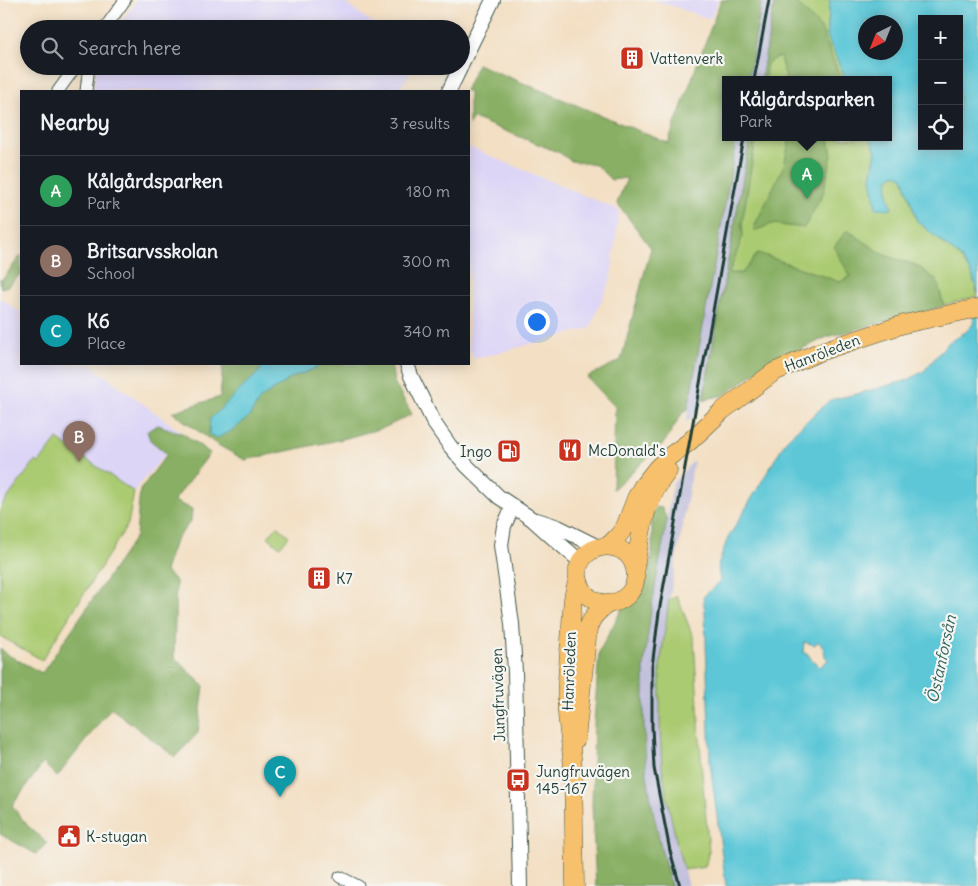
<!DOCTYPE html>
<html lang="en">
<head>
<meta charset="utf-8">
<style>
  body { margin:0; font-family:Delius,sans-serif; background:#20242c; color:#f1f3f6 }
  .controls { position:absolute; right:15px; top:15px; display:grid; overflow:hidden; border-radius:0px; box-shadow:0 2px 12px #0003 }
  .controls button { width:45px; height:45px; display:grid; place-items:center; padding:0; border:0; border-bottom:1px solid #363941; background:#171b24; color:#f1f3f6; font:25px sans-serif }
  .compass { position:absolute; left:858px; top:15px; width:45px; height:45px; border-radius:50%; background:#171b24; box-shadow:0 2px 12px #0003; rotate:223deg }
  .you { position:absolute; left:536px; top:321px; width:18px; height:18px; margin:-12px; border:4px solid #fff; border-radius:50%; background:#1a73e8; box-shadow:0 0 0 8px #1a73e833 }
  .badge { display:grid; place-items:center; width:32px; height:32px; border-radius:50%; background:#c8321e; color:#fff; font-size:16px; font-weight:700 }
  .pin { position:absolute; translate:-50% -41px; filter:drop-shadow(0 1px 2px #0008) }
  .pin::after { content:''; position:absolute; top:26px; width:18px; height:15px; background:inherit; clip-path:polygon(0 0,100% 0,50% 100%) }
  .popup { position:absolute; left:722px; top:76px; width:170px; height:65px; box-sizing:border-box; display:grid; place-content:center; border-radius:0px; background:#171b24; filter:drop-shadow(0 1px 4px #0005); font-size:16px; white-space:nowrap; color:#9ea1a6 }
  .popup b { font-size:19px; color:#f1f3f6 }
  .popup::after { content:''; position:absolute; left:50%; top:100%; margin-left:-10px; border:10px solid transparent; border-top-color:#171b24 }
  .list { margin:0; padding:0; list-style:none }
  h2 { display:flex; justify-content:space-between; align-items:center; height:65px; margin:0; padding:0 20px; font-size:21px }
  h2 small { font-size:16px; font-weight:400; color:#9ea1a6 }
  .list li { display:grid; grid-template-columns:32px 1fr auto; gap:15px; align-items:center; box-sizing:border-box; height:70px; padding:0 20px; border-top:1px solid #363941 }
  .list b { display:block; font-size:19px; white-space:nowrap }
  .list p { margin:0; font-size:16px; white-space:nowrap; color:#9ea1a6 }
  .list em { font-size:16px; font-style:normal; color:#9ea1a6 }
  .icon { flex:none; width:28px; height:28px; fill:none; stroke:currentColor; stroke-width:2; stroke-linecap:round; stroke-linejoin:round }
  .map { position:relative; flex:none; width:978px; height:886px; overflow:hidden }
  .search { position:absolute; background:#171b24; box-shadow:0 2px 12px #0003; left:20px; top:20px; width:450px; height:55px; display:flex; align-items:center; gap:12px; box-sizing:border-box; padding:0 18px; border-radius:28px; color:#9ea1a6; font-size:19px }
  .panel { position:absolute; background:#171b24; box-shadow:0 2px 12px #0003; left:20px; top:90px; width:450px; height:275px; border-radius:0px }
  .map>svg:first-child { display:block }
  .built { fill:#ddd5f6 }
  .industrial { fill:#c2c1dc }
  .green { fill:#abcb72; stroke:#658453 }
  .forest { fill:#88af64; stroke:#54764c }
  .water { fill:#5dc7d7; stroke:#3e8286; fill-rule:evenodd }
  .lines { fill:none; stroke-linecap:round; stroke-linejoin:round }
  .minor-casing { stroke:#3f5549; stroke-width:13 }
  .tertiary-casing { stroke:#3f5549; stroke-width:16 }
  .trunk-casing { stroke:#3f5549; stroke-width:19 }
  .minor { stroke:#fff; stroke-width:11 }
  .tertiary { stroke:#fff; stroke-width:14 }
  .trunk { stroke:#f7c06c; stroke-width:18 }
  .rail { stroke:#1f3d34; stroke-width:3 }
  .labels { text-anchor:middle; dominant-baseline:central; stroke-width:4.5; stroke-linejoin:round; paint-order:stroke }
  .poi-label { font-size:15px; fill:#1f3d34; stroke:#f6f6f2; text-anchor:start }
  .street-label { font-size:15px; fill:#1f3d34; stroke:#f6f6f2 }
  .water-label { font-size:16px; font-style:italic; fill:#2e605d; stroke:#f6f6f2 }
</style>
</head>
<body>
<div class="map">
<svg width="978" height="886" viewBox="0 0 978 886">
  <rect width="100%" height="100%" fill="#f6f6f2"/>
  <filter id="ink" filterUnits="userSpaceOnUse"><feTurbulence type="fractalNoise" baseFrequency=".02" numOctaves="2"/><feDisplacementMap in="SourceGraphic" scale="10" xChannelSelector="R" yChannelSelector="G"/><feConvolveMatrix kernelMatrix="1 2 1 2 8 2 1 2 1" color-interpolation-filters="sRGB"/></filter>
  <filter id="wash" filterUnits="userSpaceOnUse"><feTurbulence type="fractalNoise" baseFrequency=".0096" numOctaves="4" result="noise"/><feDisplacementMap in="SourceGraphic" scale="20" xChannelSelector="R" yChannelSelector="G"/><feGaussianBlur stdDeviation="1.12" result="paint"/><feColorMatrix in="noise" values="0 0 0 0 0 0 0 0 0 0 0 0 0 0 0 0 0 1.4 0 .05"/><feComposite in="paint" operator="in"/></filter>
  <g filter="url(#wash)">
    <rect width="100%" height="100%" fill="#f3dfc3"/>
    <path class="built" d="M137,0H341L381,29H116Z
      M655,0H718L710,19Z
      M97,66H415L398,91H93Z
      M469,147L619,210L611,278L590,328L475,359L469,348Z
      M0,298L21,313V364H89L183,433L134,491L128,524L42,660L0,636Z"/>
    <path class="industrial" d="M762,0H775L761,80H748Z
      M737,138H750L701,409L686,423Z
      M694,460L667,613L660,667L678,849L688,886H671L662,852L652,806L646,769L644,727V666L651,610L673,483Z"/>
    <path class="green" d="M775,0H830L827,36L846,80H761Z
      M750,138H870L876,151L871,178L887,190L889,178L896,174L903,177L917,221L961,258L972,274L978,296L827,337L764,366L724,395L703,400Z
      M57,439L134,492L128,524L42,660L0,636V508L35,461L39,463Z
      M277,526L289,536L280,547L268,537Z
      M677,596L694,639L702,774L709,851L705,867L684,870L678,849L668,803L662,767L660,726V667L669,600Z"/>
    <path class="forest" d="M721,0H762L748,80H726V138H737L688,409L683,412L664,443L613,489L615,407L587,377L621,360L651,248L617,203L627,178L611,180L596,165L571,161L560,153L473,118L469,125V91H465L477,64L668,143Z
      M775,0H794L821,28L841,80H786L780,57C764,62 767,65 765,80H761Z
      M750,138H756L742,224L743,236L729,273H742L758,253L840,282L850,276L834,247L847,230L884,255L918,266L937,281L944,306L827,337L764,366L724,395L708,398L703,401Z
      M790,138H829L832,155L823,194L804,228L772,224L754,231L755,225L784,165Z
      M21,255V274L8,286L1,288L0,279L2,280Z
      M224,364H264L258,373L249,417L260,399L291,378L316,368L321,364H391L394,382L412,414L386,427L343,439L245,460L216,444L172,412L220,397L223,365Z
      M158,425L184,434L210,453L174,501L192,509L191,521L175,541L165,571L176,581L174,657L204,686L198,733L175,757L111,708L57,777L43,763L12,806L27,825L47,843L36,854L0,834V648L8,655L42,673L136,536L140,490L167,454L150,440L147,431Z
      M656,507L662,508L667,520L651,610L644,666V727L646,769L652,806L662,852L671,886H596L592,807L594,724L599,652L623,607L638,593L649,575L652,550V515Z"/>
    <path class="water" d="M830,0H978V294L972,274L961,258L917,221L903,177L896,174L889,178L887,190L892,209L876,208L871,178L876,151L870,138H888V80H846L827,36ZM922,19H959V146H922ZM866,22H896V52H866Z
      M978,297V886H726L710,762L705,612L703,597L720,582L718,566L727,540L787,439L830,400L861,393L908,380L924,371L948,343L967,331L973,324L974,312ZM818,641L824,649L825,656L828,660L820,667L811,659L808,654L803,653L804,642L815,645Z
      M264,364H321L316,368L291,378L260,399L249,417L233,430L217,438L209,435L210,419L258,373Z"/>
  </g>
  <g filter="url(#ink)">
    <g class="lines">
      <g class="minor-casing">
        <path id="minor" d="M104,29L125,0
          M58,91L76,66
          M86,91L89,66
          M340,877L358,886"/>
      </g>
      <g class="tertiary-casing">
        <path id="tertiary" d="M461,65L493,0
          M449,91L461,66
          M407,364L411,376L434,423L450,446L467,466L499,497L532,519L552,537L581,562
          M513,506L504,526L501,545L512,624L515,672L520,886
          M537,520L558,527L598,547"/>
      </g>
      <g class="trunk-casing">
        <path id="trunk" d="M608,546L618,536L625,527L636,498L642,487L657,468L666,459L689,442L722,411L774,372L819,352L904,324L978,308
          M635,567C642,530 643,502 668,471
          M576,739L588,629C591,617 598,610 608,604
          M575,886C574,847 574,808 573,769C572,750 568,731 567,712C565,692 568,672 569,652C571,634 571,616 573,599C574,591 577,584 578,577C578,574 578,572 578,569C585,539 629,539 635,569C642,606 587,620 578,577"/>
      </g>
      <use href="#minor" class="minor"/>
      <use href="#tertiary" class="tertiary"/>
      <use href="#trunk" class="trunk"/>
      <path class="rail" d="M754,80L769,0
        M680,886L670,851L654,768L652,727V667L659,612L744,138"/>
    </g>
  </g>
  <defs>
    <g id="building-square" transform="scale(1.25)"><rect x="-9" y="-9" width="18" height="18" rx="4" fill="#c8321e" stroke="#f6f6f2"/><path d="M-4-6H4V6H1V3H-1V6H-4ZM-2.5-4.3h1.7v1.8h-1.7ZM.8-4.3h1.7v1.8H.8ZM-2.5-1h1.7V.8h-1.7ZM.8-1h1.7V.8H.8Z" fill="#fff"/></g>
    <g id="restaurant-square" transform="scale(1.25)"><rect x="-9" y="-9" width="18" height="18" rx="4" fill="#c8321e" stroke="#f6f6f2"/><path d="M-5-6h1v4h1v-4h1v4h1v-4h1v5L-1.5 .5V6h-2V.5L-5-1ZM5-6V6H3V1.5H1.5Q1.5-4 5-6Z" fill="#fff"/></g>
    <g id="fuel-square" transform="scale(1.25)"><rect x="-9" y="-9" width="18" height="18" rx="4" fill="#c8321e" stroke="#f6f6f2"/><path d="M-5.5-6h7V0h2V4h1.3V-2.5L3-4.5l.8-.8L6-3V5H2.5V1h-1V6h-7ZM-4.2-4.7v3.2H.2V-4.7Z" fill="#fff"/></g>
    <g id="bus-square" transform="scale(1.25)"><rect x="-9" y="-9" width="18" height="18" rx="4" fill="#c8321e" stroke="#f6f6f2"/><path d="M-5-6H5V4H4V6H2V4H-2V6H-4V4H-5ZM-3.5-4V0h7V-4ZM-3.5 1.2v1.5H-2V1.2ZM2 1.2v1.5H3.5V1.2Z" fill="#fff"/></g>
    <g id="civic-square" transform="scale(1.25)"><rect x="-9" y="-9" width="18" height="18" rx="4" fill="#c8321e" stroke="#f6f6f2"/><path d="M-.6-6.5H3V-4.5H.6V-3L4-1V1h2V6H-6V1h2V-1L-.6-3ZM-1.2 2.5V6h2.4V2.5Z" fill="#fff"/></g>
  </defs>
  <g fill-rule="evenodd">
    <use href="#building-square" x="632" y="58"/>
    <use href="#restaurant-square" x="570" y="450"/>
    <use href="#fuel-square" x="509" y="451"/>
    <use href="#building-square" x="319" y="578"/>
    <use href="#bus-square" x="518" y="780"/>
    <use href="#civic-square" x="69" y="836"/>
  </g>
  <g class="labels">
    <g class="poi-label">
      <text x="650" y="58">Vattenverk</text>
      <text x="588" y="450">McDonald's</text>
      <text x="492" y="451" text-anchor="end">Ingo</text>
      <text x="336" y="578">K7</text>
      <text x="536" y="771">Jungfruvägen<tspan x="536" dy="17">145-167</tspan></text>
      <text x="86" y="836">K-stugan</text>
    </g>
    <g class="street-label">
      <text transform="translate(822 353) rotate(-21)">Hanröleden</text>
      <text transform="translate(569 671) rotate(-88)">Hanröleden</text>
      <text transform="translate(498 695) rotate(-92)">Jungfruvägen</text>
    </g>
    <g class="water-label">
      <text transform="translate(941 659) rotate(-78)">Östanforsån</text>
    </g>
  </g>
</svg>
<div class="controls">
<button>+</button>
<button>−</button>
<button><svg class="icon" aria-label="locate" viewBox="0 0 24 24"><circle cx="12" cy="12" r="6"/><path d="M12 2v4M12 18v4M2 12h4M18 12h4"/></svg></button>
</div>
<svg class="compass" viewBox="-18 -18 36 36"><path d="M0-13l5 13h-10z" fill="#e53935"/><path d="M0 13l5-13h-10z" fill="#9ea1a6"/></svg>
<div class="you"></div>
<div class="pin badge" style="left:807px;top:199px;background:#2e9e5b">A</div>
<div class="popup"><b>Kålgårdsparken</b>Park</div>
<div class="pin badge" style="left:79px;top:462px;background:#8d6e63">B</div>
<div class="pin badge" style="left:280px;top:797px;background:#0f9aa8">C</div>
<div class="search"><svg class="icon" aria-label="search" viewBox="0 0 24 24"><circle cx="10" cy="10" r="6"/><path d="M15 15l6 6"/></svg>Search here</div>
<section class="panel">
<h2>Nearby<small>3 results</small></h2>
<ul class="list">
<li><span class="badge" style="background:#2e9e5b">A</span><div><b>Kålgårdsparken</b><p>Park</p></div><em>180 m</em></li>
<li><span class="badge" style="background:#8d6e63">B</span><div><b>Britsarvsskolan</b><p>School</p></div><em>300 m</em></li>
<li><span class="badge" style="background:#0f9aa8">C</span><div><b>K6</b><p>Place</p></div><em>340 m</em></li>
</ul>
</section>
</div>
</body>
</html>
